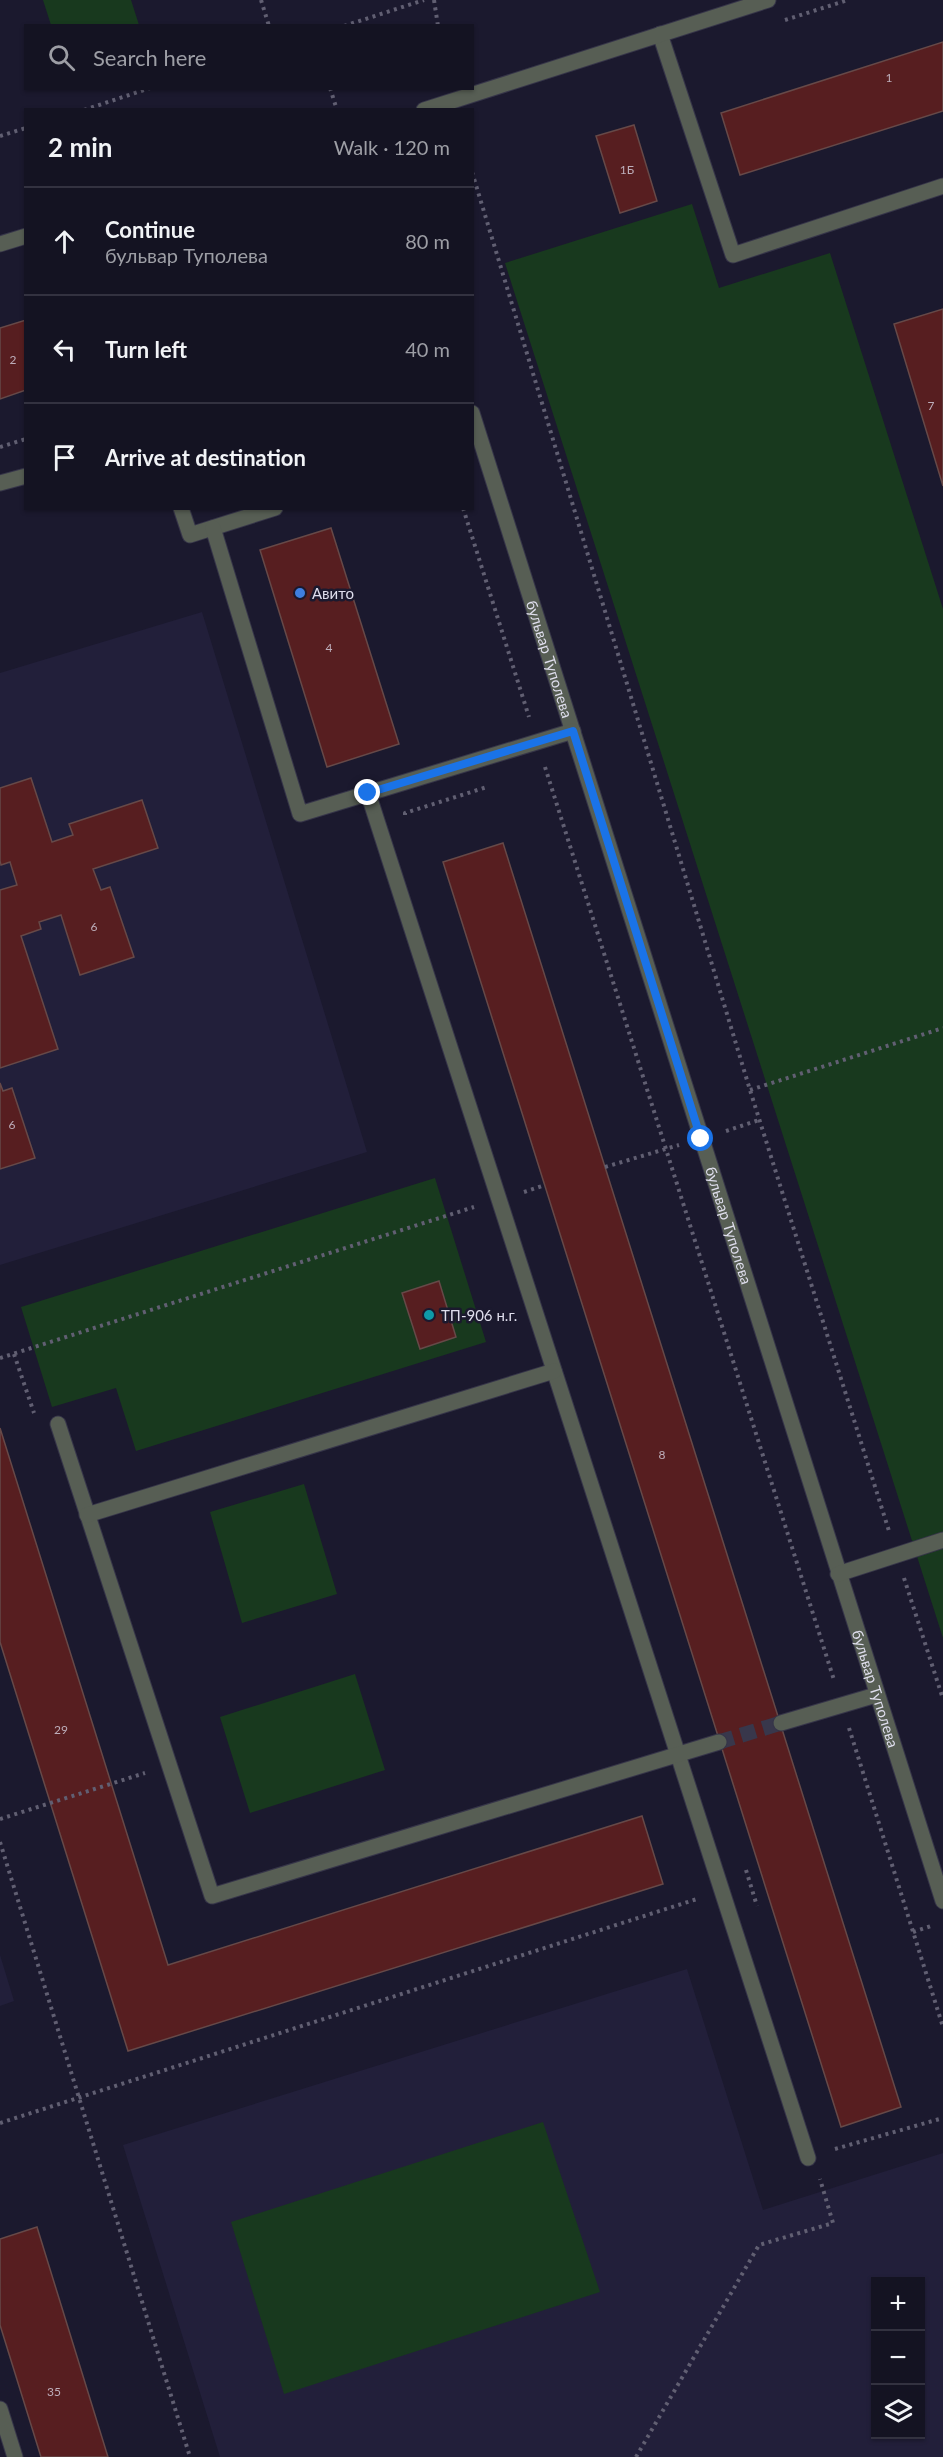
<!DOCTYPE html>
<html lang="en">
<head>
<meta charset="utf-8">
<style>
  body { margin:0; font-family:Lato,sans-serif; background:#21202f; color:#f1f3f6 }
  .controls { position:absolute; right:18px; bottom:18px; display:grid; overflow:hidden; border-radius:0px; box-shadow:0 2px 4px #0004 }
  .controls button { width:54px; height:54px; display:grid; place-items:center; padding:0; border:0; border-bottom:2px solid #333240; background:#141322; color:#f1f3f6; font:30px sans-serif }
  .stop { position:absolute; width:18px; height:18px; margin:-14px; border:4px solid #1a73e8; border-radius:50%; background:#fff }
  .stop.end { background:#1a73e8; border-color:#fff; box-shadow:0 2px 6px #0008 }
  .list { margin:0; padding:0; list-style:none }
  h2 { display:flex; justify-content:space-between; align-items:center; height:78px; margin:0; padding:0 24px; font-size:26px }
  h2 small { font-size:20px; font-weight:400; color:#9d9ea5 }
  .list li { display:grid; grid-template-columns:39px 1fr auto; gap:18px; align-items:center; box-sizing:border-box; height:108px; padding:0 24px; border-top:2px solid #333240 }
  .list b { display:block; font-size:22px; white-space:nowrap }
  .list p { margin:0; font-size:20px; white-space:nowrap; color:#9d9ea5 }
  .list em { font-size:20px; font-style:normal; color:#9d9ea5 }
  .icon { flex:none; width:33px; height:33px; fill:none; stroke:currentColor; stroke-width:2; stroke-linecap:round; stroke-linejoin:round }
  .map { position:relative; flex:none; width:943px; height:2457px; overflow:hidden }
  .search { position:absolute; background:#141322; box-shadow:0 2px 4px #0004; left:24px; top:24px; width:450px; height:66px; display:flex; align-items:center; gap:15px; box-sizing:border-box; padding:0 21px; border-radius:0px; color:#9d9ea5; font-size:22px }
  .panel { position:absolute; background:#141322; box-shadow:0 2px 4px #0004; left:24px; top:108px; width:450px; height:402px; border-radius:0px }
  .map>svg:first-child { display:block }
  .built { fill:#221f3a; fill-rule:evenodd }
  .green { fill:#18391e }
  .building { fill:#571e20; stroke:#664948; stroke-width:1.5 }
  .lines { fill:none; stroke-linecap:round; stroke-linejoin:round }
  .minor-tunnel { stroke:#38374b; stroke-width:15; stroke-dasharray:15 8; stroke-linecap:butt }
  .minor-casing { stroke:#363549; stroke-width:17 }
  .path { stroke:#615f72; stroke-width:4; stroke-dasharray:3 4.5; stroke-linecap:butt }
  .minor { stroke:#575e54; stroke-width:15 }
  .route { stroke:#1a73e8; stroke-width:8 }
  .shop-dot { fill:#3f7fe0; stroke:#1b192e; stroke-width:2 }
  .culture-dot { fill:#0f9aa8; stroke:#1b192e; stroke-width:2 }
  .labels { text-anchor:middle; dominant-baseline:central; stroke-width:5; stroke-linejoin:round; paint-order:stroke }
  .number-label { font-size:12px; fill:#bdaeba }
  .poi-label { font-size:15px; fill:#dfdeed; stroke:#1b192e; text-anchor:start }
  .street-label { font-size:15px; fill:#dfdeed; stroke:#1b192e }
</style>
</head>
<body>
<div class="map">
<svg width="943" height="2457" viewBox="0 0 943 2457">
  <rect width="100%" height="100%" fill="#1b192e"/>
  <path class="built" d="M202,612L367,1152L0,1265V673Z
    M0,1955L14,2001L0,2006Z
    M687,1969L763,2210L943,2153V2457H220L123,2145ZM876,2282H920V2434H876Z"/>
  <path class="green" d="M43,0H131L139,25H51Z
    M692,204L719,288L830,253L943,609V1638L505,263Z
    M435,1178L486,1342L136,1451L116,1388L52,1407L21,1307Z
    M304,1484L337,1594L242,1623L210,1512Z
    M355,1674L385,1770L250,1813L220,1717Z
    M543,2122L600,2292L284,2394L231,2222Z"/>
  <path class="building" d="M943,42V111L740,175L721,113Z
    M634,125L657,201L620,213L596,136Z
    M943,309V486L894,324Z
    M26,320V390L0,399V328Z
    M331,528L399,744L327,767L260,550Z
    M31,778L52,842L73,835L69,824L142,800L158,848L93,869L101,890L110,887L134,957L80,975L61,915L39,922L41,929L21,936L58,1049L0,1068V890L17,885L10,862L1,865L0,861V788Z
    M503,843L901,2107L841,2127L443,862Z
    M0,1083L3,1091L12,1088L35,1158L0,1169Z
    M439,1281L456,1337L420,1349L402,1293Z
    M0,1428L168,1965L642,1816L663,1884L128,2051L0,1642Z
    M37,2227L108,2457H41L0,2325V2239Z"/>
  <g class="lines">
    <path class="minor-tunnel" d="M719,1742L781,1723"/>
    <g class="minor-casing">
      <g id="minor">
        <path d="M660,34L733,255L943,186"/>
        <path d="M424,110L768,0"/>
        <path d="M0,244L26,236"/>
        <path id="s1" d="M472,413L943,1901"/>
        <path d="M0,483L26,476"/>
        <path d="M181,508L190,535L275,508"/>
        <path d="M213,528L300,814L573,731"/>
        <path d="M368,793L808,2158"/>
        <path d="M58,1424L212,1896L719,1742"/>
        <path d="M87,1515L554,1371"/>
        <path d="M838,1574L943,1540"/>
        <path d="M781,1723L876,1695"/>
        <path d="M0,2409L15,2457"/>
      </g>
    </g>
    <path class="path" d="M261,0L269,26
      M434,0L438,26
      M785,20L848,0
      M344,26L424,0
      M330,88L337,110
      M84,110L150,88
      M0,136L26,128
      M472,172L750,1090L889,1531
      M0,447L26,439
      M463,508L529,717
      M545,767L834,1680
      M405,815V813L487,787
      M750,1090L943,1028
      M726,1131L759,1120
      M605,1167L679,1145
      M524,1192L545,1185
      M14,1354L34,1413
      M0,1358L474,1207
      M904,1578L943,1699
      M849,1728L943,2027
      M0,1819L145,1773
      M0,1842L190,2457
      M746,1870L757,1906
      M913,1932L934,1925
      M0,2123L697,1899
      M835,2149L943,2118
      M636,2457L759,2245L833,2223L820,2179"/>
    <use href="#minor" class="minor"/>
  </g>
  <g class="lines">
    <path class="route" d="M368,793L573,731L701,1139"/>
  </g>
  <circle class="shop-dot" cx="300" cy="593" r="6"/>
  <circle class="culture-dot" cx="429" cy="1315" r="6"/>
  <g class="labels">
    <g class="number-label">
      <text x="889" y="77">1</text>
      <text x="627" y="169">1Б</text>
      <text x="13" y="359">2</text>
      <text x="931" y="405">7</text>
      <text x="329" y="647">4</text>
      <text x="94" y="926">6</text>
      <text x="12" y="1124">6</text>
      <text x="662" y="1454">8</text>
      <text x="61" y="1729">29</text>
      <text x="54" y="2391">35</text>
    </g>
    <g class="poi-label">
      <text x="312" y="593">Авито</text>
      <text x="441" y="1315">ТП-906 н.г.</text>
    </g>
    <g class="street-label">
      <text stroke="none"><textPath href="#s1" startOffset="258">бульвар Туполева</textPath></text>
      <text stroke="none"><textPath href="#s1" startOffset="852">бульвар Туполева</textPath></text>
      <text stroke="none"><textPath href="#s1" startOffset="1338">бульвар Туполева</textPath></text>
    </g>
  </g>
</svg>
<div class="controls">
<button>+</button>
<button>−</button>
<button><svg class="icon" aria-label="layers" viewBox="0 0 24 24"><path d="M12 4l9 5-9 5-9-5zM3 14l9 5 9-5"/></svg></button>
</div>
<div class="stop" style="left:701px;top:1139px"></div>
<div class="stop end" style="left:368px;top:793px"></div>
<div class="search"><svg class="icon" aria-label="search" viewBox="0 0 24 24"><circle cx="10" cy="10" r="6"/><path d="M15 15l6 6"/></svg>Search here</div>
<section class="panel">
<h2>2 min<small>Walk · 120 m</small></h2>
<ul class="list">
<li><svg class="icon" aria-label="ahead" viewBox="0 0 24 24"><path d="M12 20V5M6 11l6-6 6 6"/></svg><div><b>Continue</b><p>бульвар Туполева</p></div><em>80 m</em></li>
<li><svg class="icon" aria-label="left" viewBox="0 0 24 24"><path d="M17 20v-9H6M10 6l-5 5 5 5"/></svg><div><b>Turn left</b></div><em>40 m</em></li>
<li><svg class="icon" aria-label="arrive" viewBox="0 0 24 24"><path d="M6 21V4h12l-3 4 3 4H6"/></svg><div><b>Arrive at destination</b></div></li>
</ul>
</section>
</div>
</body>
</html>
